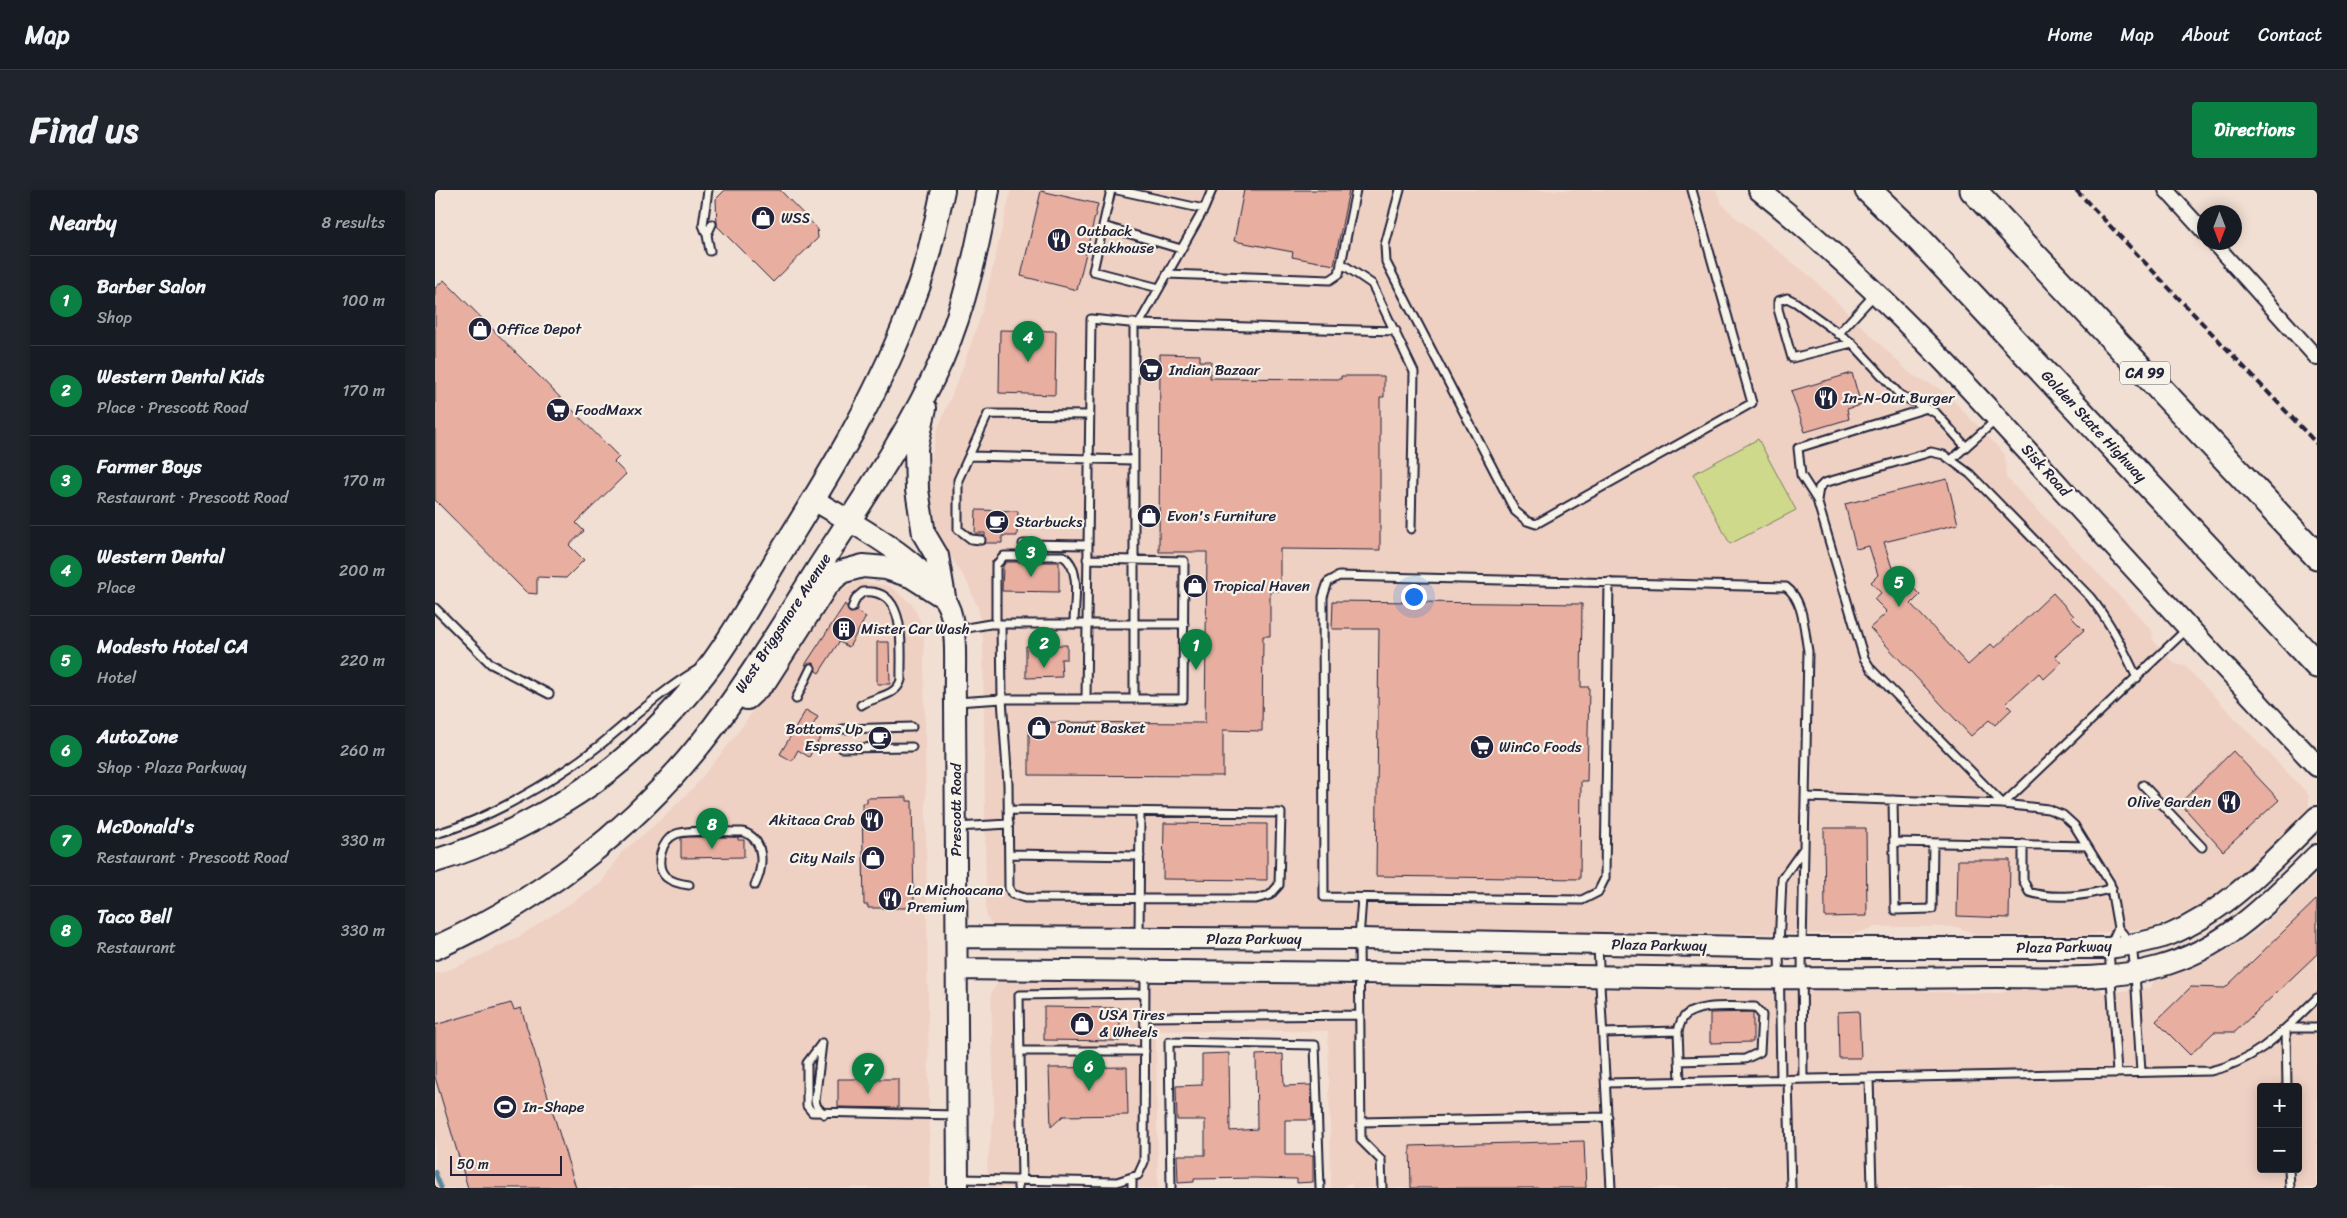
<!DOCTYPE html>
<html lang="en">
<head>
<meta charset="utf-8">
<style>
  body { margin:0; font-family:Sriracha,sans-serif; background:#20242c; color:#f1f3f6 }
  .controls { position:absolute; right:15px; bottom:15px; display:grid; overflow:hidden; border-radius:5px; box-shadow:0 2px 12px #0003 }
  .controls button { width:45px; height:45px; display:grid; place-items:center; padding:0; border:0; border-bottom:1px solid #363941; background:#171b24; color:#f1f3f6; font:25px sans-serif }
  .compass { position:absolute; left:1762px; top:15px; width:45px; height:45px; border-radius:50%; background:#171b24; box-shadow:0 2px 12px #0003; rotate:180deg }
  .scale { position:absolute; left:15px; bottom:12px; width:112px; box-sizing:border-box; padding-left:5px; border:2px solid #22223b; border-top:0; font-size:14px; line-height:18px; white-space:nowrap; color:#22223b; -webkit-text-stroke:4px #f7f3e8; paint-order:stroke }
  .you { position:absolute; left:978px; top:406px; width:18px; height:18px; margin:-12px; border:4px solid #fff; border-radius:50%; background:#1a73e8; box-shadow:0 0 0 8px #1a73e833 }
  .badge { display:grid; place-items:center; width:32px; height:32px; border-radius:50%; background:#0b8043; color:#fff; font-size:16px; font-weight:700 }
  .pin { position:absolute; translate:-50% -41px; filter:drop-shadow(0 1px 2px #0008) }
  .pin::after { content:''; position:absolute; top:26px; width:18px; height:15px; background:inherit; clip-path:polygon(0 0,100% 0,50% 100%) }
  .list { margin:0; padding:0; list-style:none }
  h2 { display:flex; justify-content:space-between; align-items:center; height:65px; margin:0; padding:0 20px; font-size:21px }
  h2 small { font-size:16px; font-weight:400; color:#9ea1a6 }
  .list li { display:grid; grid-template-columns:32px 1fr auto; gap:15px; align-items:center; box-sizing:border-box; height:90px; padding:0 20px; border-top:1px solid #363941 }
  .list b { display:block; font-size:19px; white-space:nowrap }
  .list p { margin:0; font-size:16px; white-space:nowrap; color:#9ea1a6 }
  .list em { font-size:16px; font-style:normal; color:#9ea1a6 }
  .map { position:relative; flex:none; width:1882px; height:998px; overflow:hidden; border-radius:5px }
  header { display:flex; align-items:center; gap:30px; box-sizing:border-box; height:70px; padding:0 25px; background:#171b24; border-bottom:1px solid #363941 }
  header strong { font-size:24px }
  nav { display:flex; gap:28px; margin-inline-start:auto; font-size:18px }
  .intro { display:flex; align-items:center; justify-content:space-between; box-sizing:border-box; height:120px; padding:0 30px }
  h1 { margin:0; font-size:35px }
  .button { padding:12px 22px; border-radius:5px; background:#0b8043; color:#fff; font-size:18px; font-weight:700 }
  main { display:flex; gap:30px; padding:0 30px }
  aside { flex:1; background:#171b24; border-radius:5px; box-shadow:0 2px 12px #0003 }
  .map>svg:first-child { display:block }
  .built { fill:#efd1c4; fill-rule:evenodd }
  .green { fill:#cfd98c; stroke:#787e64 }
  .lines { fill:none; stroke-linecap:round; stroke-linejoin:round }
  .stream { stroke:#57849b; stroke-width:4.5 }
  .building { fill:#e8afa1; stroke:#22223b }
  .lane-casing { stroke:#22223b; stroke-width:11 }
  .street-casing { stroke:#22223b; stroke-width:18 }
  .secondary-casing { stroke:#22223b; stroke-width:24 }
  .primary-casing { stroke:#22223b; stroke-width:26 }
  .highway-casing { stroke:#22223b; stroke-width:29 }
  .lane { stroke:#f7f3e8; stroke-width:7 }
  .street { stroke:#f7f3e8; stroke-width:14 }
  .secondary { stroke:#f7f3e8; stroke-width:20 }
  .primary { stroke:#f7f3e8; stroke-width:22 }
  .highway { stroke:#f7f3e8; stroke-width:25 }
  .rail { stroke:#22223b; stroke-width:4; stroke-dasharray:8 4; stroke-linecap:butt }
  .labels { text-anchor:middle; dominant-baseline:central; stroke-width:4.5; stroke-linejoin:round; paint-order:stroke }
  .shield { fill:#f7f3e8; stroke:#62616f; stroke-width:1 }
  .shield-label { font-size:14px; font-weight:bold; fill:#22223b }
  .poi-label { font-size:15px; fill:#22223b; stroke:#f7f3e8; text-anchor:start }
  .street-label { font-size:15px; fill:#22223b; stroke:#f7f3e8 }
</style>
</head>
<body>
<header>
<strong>Map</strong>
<nav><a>Home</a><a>Map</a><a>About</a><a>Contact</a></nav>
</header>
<div class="intro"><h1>Find us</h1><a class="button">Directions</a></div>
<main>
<aside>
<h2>Nearby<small>8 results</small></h2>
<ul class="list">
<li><span class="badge">1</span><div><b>Barber Salon</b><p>Shop</p></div><em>100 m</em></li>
<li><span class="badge">2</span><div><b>Western Dental Kids</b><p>Place · Prescott Road</p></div><em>170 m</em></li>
<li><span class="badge">3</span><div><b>Farmer Boys</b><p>Restaurant · Prescott Road</p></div><em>170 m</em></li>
<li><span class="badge">4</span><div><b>Western Dental</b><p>Place</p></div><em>200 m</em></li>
<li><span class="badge">5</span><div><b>Modesto Hotel CA</b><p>Hotel</p></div><em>220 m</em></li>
<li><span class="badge">6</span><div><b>AutoZone</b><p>Shop · Plaza Parkway</p></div><em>260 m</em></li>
<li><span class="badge">7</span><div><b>McDonald's</b><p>Restaurant · Prescott Road</p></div><em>330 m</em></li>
<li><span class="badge">8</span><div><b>Taco Bell</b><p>Restaurant</p></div><em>330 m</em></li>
</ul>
</aside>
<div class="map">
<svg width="1882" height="998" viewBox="0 0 1882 998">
  <rect width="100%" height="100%" fill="#f2dfd3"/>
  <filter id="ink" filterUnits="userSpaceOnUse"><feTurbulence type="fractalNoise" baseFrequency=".02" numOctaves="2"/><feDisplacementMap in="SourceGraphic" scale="10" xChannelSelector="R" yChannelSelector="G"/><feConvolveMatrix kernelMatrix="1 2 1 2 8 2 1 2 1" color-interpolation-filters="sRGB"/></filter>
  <g filter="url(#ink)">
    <path class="built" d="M576,0H1281L1287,14L1298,25L1375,86L1477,185L1504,198L1514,206L1570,264L1571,287L1717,440L1718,450L1740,474L1750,476L1874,605V619L1798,692L1773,712L1738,729L1713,738L1649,745H1543L1522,737H1442L1418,744L565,737L555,733L551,725L548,450L543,418L531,390L505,351L493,298L495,273L502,240L525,185L547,122Z
      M424,391L455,396L478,415L489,440L495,998H0V784L23,776L85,746L166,693L186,663L224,631L259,597L298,549L345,483L385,412Z
      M1882,684V998H917L916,993L906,998H896L893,841H721L723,998H553L552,975L559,923L556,802L563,793L573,789H688L693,793H718L723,789H898L907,796L939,797L946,791L1145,792L1152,799L1184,800L1193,793L1323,794L1330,799L1383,801L1388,795L1467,796L1495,802L1565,803L1586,797L1663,796L1669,803L1715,798L1720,790L1739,785L1786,763L1822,741ZM1826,897H1863V979H1826Z"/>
    <path class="green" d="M1323,249L1361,320L1295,354L1258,284Z"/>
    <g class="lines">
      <path class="stream" d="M0,982L6,998"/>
    </g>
    <path class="building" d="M290,0H345L382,38L383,48L338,92L282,36L281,9Z
      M809,0H914L899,75L857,67L858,62L799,51Z
      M606,1L663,14L642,100L586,86Z
      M9,90L184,267L179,272L191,284L141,333L149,341L134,355L149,370L131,388L102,387V404L92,403L0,310V98Z
      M565,140L621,141L620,205L564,203Z
      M725,164L765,165V171H776L775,188L906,189V186H949V207H945V360L845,359V401H835V446H828L827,541L788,540V586L594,585V532L770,533L772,362H724Z
      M1417,183L1426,215L1412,219L1414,229L1370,242L1356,201Z
      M1512,289L1523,334L1449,352L1456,375L1485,405L1476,414L1533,475L1556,454L1560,458L1618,403L1639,426L1637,428L1649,440L1620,466L1626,473L1609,489L1604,483L1571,513L1577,519L1560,535L1554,530L1536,546L1435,438L1452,422L1439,409L1446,403L1436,392L1443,385L1434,356L1421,359L1410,314Z
      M541,320L583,321L582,346H567V353H550V343H540Z
      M571,372H624V402L567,401L568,376Z
      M898,411L1147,414L1146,497H1154L1152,591H1146L1145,689L941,686L944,439H897Z
      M410,414L415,423L421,421L431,427L414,457L404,452L384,483L381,481L379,473L370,475Z
      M442,452H454L455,494H442Z
      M632,455V469H626L627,487L591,488V456Z
      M371,520L383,527L376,538L387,545L374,567L363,560L357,571L345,564Z
      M453,543V552H436V544Z
      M1798,561L1844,610L1788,661L1745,613Z
      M472,607V611H477L479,712H475V718H433V715H429L427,613H432V608Z
      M729,633L832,634V690L728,689Z
      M1389,638H1431L1432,726L1390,727Z
      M252,647H303V650H309V667L246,668V648Z
      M1523,670H1575L1574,728L1522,726Z
      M1882,709V764L1800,842H1779L1755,865L1721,831L1756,797L1790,798Z
      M76,813L79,820L86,818L141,998H33L0,887V835Z
      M609,817L685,818V851L609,850Z
      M1424,821L1426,868H1404L1403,822Z
      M1318,822V852L1275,853V823Z
      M794,863L795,941L822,939L821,865L848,864L849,896L876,895L877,930H850V965H878V992L862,993V989L820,988L759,989V992L743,993L742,965H770V930H742L741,896L767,895V864Z
      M692,877L693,925L628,926L616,937L614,878Z
      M403,889H463V918L403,917Z
      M1149,951L1151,998H976L975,956Z"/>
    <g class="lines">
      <g class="lane-casing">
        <path id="lane" d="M273,0L268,35L272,45L275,61
          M676,0L658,81L724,98
          M682,0L769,19
          M965,0L950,55L951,72L1080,321L1092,331L1101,334L1317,213L1257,0
          M668,36L746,59
          M272,45L277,34
          M906,73L937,94L979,182L976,339
          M732,84L895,90L904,84L921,0
          M704,134L769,19L777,0
          M1403,144L1440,104
          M1417,153L1357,168L1343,119V111L1352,108L1360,112L1417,153L1465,205L1501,223L1531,257
          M1492,218L1363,258L1366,285L1382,310L1429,468L1436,479L1568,614L1753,438
          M534,266L698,270
          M1516,270L1561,230
          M1382,310L1384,298L1389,293L1496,262L1509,265L1535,284L1655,407C1675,432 1688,458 1702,488
          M546,350L536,349L523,339V290L553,224L654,225
          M588,354L653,355
          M1174,392L1170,688L1163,702L1147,710L889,707L888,407L893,392L904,386L1351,397C1369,410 1369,440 1373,461L1367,758L1368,889
          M0,418L56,474L114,504
          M417,418L421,408L428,402C474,397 465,462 466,490C461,507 440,506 426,515
          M561,434V375L569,366H628C647,378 639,413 639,433
          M566,434L567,509L573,594L574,698L577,704L590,708L821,709L835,705L844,695L846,623L573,620
          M520,440L555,434H749
          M361,509L376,478
          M651,509L656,129L704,134L961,141
          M699,509V133
          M521,512L567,509H748L749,371L652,369
          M408,539L477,537
          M407,558L477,557
          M1708,595L1767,657
          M1370,607L1568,614L1613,619L1628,625L1639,635L1675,693L1683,738L1697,755L1700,782L1706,882
          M1458,610L1460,720L1497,719L1498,653
          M521,637L574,634
          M0,644C53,630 122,589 165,555C197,529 226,501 262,480
          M1459,652L1652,656
          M1588,654V690L1594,702C1619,710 1652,706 1677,698
          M574,664L705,666
          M254,695C246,694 237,692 231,687C219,676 226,650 241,644C253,639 293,642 308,642C330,649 329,676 320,695
          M927,708L924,749L926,950L946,970L947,998
          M704,746L705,621
          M1163,757L1176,998
          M710,827L925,825
          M1243,841C1244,838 1245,833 1247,830C1256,812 1302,817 1320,817L1327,825L1325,862L1310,869L1244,871
          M1168,843L1243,841L1245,892
          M387,853L372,873V916L377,922L522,925
          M387,853L380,911L382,917L389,924
          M585,861H710
          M1682,883L1674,758L1683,738
          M1434,888L1437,998
          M1346,890L1344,757L1347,689L1369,658
          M1353,890L1356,998
          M1171,893L1775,881C1822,871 1849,840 1882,808
          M1852,897L1851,838H1882
          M926,932L1173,927
          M1854,979L1855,998
          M526,989L682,992L703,985L709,972L710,783
          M583,990V998
          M587,990L584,805L710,803
          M697,998V987
          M736,998L734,852L880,855L885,998"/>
      </g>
      <g class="street-casing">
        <path id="street" d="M1731,0L1770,43
          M1778,52L1882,168"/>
      </g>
      <g class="secondary-casing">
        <path id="secondary" d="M1324,0C1442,94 1543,206 1644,318C1723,405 1802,491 1882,576
          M379,310C420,335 498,374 515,421C523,446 519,485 520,512L523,998
          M522,747L924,749L1367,758H1674C1695,755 1714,752 1734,745C1793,721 1837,671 1882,627
          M522,779C780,782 1037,783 1295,788C1384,789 1473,788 1562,787C1615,787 1672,791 1723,777C1792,758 1833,713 1882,665"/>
      </g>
      <g class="primary-casing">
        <path id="primary" d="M490,218L481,258L482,300L489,344L502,366L509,407
          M312,508L330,491L391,396L406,382L428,376L451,378L476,386L509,407
          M0,671C64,652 146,608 195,563C226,535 254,505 278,472C302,439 322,402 343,367C395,284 447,199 480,106C493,72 500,36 508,0
          M0,758C104,711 196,641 267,552C311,496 348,434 386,374C429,308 475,241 507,169C530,116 543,56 553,0"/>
      </g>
      <g class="highway-casing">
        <path id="highway" d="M1433,0L1483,48L1882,475
          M1538,0L1882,366"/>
      </g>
      <use href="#lane" class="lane"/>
      <use href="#street" class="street"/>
      <use href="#secondary" class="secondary"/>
      <use href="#primary" class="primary"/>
      <use href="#highway" class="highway"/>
      <path class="rail" d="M1641,0L1882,254"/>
    </g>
  </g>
  <defs>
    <g id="shop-disc" transform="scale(1.25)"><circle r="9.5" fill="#22223b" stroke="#f7f3e8"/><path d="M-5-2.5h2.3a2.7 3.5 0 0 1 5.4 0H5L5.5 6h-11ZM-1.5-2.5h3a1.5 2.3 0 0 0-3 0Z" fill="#fff"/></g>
    <g id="restaurant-disc" transform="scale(1.25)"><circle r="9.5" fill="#22223b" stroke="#f7f3e8"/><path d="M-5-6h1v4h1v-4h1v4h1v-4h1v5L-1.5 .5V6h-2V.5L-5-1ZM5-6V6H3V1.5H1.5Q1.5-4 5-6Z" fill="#fff"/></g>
    <g id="supermarket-disc" transform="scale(1.25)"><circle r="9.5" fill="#22223b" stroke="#f7f3e8"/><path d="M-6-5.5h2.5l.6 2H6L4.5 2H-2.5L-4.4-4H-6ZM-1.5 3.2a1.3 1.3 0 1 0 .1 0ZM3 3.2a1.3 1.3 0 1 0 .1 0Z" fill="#fff"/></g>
    <g id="cafe-disc" transform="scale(1.25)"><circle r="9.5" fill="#22223b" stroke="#f7f3e8"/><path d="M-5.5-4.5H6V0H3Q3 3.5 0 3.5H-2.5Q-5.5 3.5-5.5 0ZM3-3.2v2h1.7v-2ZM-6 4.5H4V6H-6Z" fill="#fff"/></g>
    <g id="building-disc" transform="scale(1.25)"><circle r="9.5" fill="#22223b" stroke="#f7f3e8"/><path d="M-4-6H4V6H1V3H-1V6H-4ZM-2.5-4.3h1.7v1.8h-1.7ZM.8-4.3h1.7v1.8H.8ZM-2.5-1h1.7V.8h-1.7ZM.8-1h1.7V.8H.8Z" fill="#fff"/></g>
    <g id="stadium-disc" transform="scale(1.25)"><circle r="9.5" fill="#22223b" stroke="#f7f3e8"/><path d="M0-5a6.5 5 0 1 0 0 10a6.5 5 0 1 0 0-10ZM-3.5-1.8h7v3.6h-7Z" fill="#fff"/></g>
  </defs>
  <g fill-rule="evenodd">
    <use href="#shop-disc" x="328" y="28"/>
    <use href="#restaurant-disc" x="624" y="50"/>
    <use href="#shop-disc" x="45" y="139"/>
    <use href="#supermarket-disc" x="716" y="180"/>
    <use href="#restaurant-disc" x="1391" y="208"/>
    <use href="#supermarket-disc" x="123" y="220"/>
    <use href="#shop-disc" x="714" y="326"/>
    <use href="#cafe-disc" x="562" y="332"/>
    <use href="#shop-disc" x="760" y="396"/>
    <use href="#building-disc" x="409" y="439"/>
    <use href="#shop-disc" x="604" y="538"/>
    <use href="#cafe-disc" x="445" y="548"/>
    <use href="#supermarket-disc" x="1047" y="557"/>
    <use href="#restaurant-disc" x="1794" y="612"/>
    <use href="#restaurant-disc" x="437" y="630"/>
    <use href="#shop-disc" x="438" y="668"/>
    <use href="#restaurant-disc" x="455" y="709"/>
    <use href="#shop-disc" x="647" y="834"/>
    <use href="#stadium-disc" x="70" y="917"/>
  </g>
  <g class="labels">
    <rect class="shield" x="1685" y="171.5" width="50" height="23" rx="4"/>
    <g class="shield-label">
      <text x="1710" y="183">CA 99</text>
    </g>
    <g class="poi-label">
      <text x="346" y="28">WSS</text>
      <text x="642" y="41">Outback<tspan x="642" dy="17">Steakhouse</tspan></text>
      <text x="62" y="139">Office Depot</text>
      <text x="734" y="180">Indian Bazaar</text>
      <text x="1408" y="208">In-N-Out Burger</text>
      <text x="140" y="220">FoodMaxx</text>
      <text x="732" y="326">Evon's Furniture</text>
      <text x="580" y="332">Starbucks</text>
      <text x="778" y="396">Tropical Haven</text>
      <text x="426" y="439">Mister Car Wash</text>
      <text x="622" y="538">Donut Basket</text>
      <text x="428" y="539" text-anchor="end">Bottoms Up<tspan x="428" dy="17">Espresso</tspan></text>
      <text x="1064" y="557">WinCo Foods</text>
      <text x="1776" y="612" text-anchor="end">Olive Garden</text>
      <text x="420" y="630" text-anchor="end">Akitaca Crab</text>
      <text x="420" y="668" text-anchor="end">City Nails</text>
      <text x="472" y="700">La Michoacana<tspan x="472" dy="17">Premium</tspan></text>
      <text x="664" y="825">USA Tires<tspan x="664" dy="17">&amp; Wheels</tspan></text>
      <text x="88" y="917">In-Shape</text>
    </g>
    <g class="street-label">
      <text transform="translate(1659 236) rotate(47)">Golden State Highway</text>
      <text transform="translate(1611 280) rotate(48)">Sisk Road</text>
      <text transform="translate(348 433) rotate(-57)">West Briggsmore Avenue</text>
      <text transform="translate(521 620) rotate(-90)">Prescott Road</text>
      <text x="819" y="749">Plaza Parkway</text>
      <text transform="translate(1224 755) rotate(1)">Plaza Parkway</text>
      <text transform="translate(1629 757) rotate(-1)">Plaza Parkway</text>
    </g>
  </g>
</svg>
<div class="controls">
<button>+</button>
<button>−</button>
</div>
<svg class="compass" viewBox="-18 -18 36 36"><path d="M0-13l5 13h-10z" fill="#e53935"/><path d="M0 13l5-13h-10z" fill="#9ea1a6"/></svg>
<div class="scale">50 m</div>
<div class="you"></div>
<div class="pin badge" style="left:761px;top:480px">1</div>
<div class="pin badge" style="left:609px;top:478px">2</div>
<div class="pin badge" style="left:596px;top:387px">3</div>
<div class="pin badge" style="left:593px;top:172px">4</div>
<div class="pin badge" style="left:1464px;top:417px">5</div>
<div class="pin badge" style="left:654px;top:901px">6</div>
<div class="pin badge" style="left:433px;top:904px">7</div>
<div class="pin badge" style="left:277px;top:659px">8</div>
</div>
</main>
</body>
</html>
